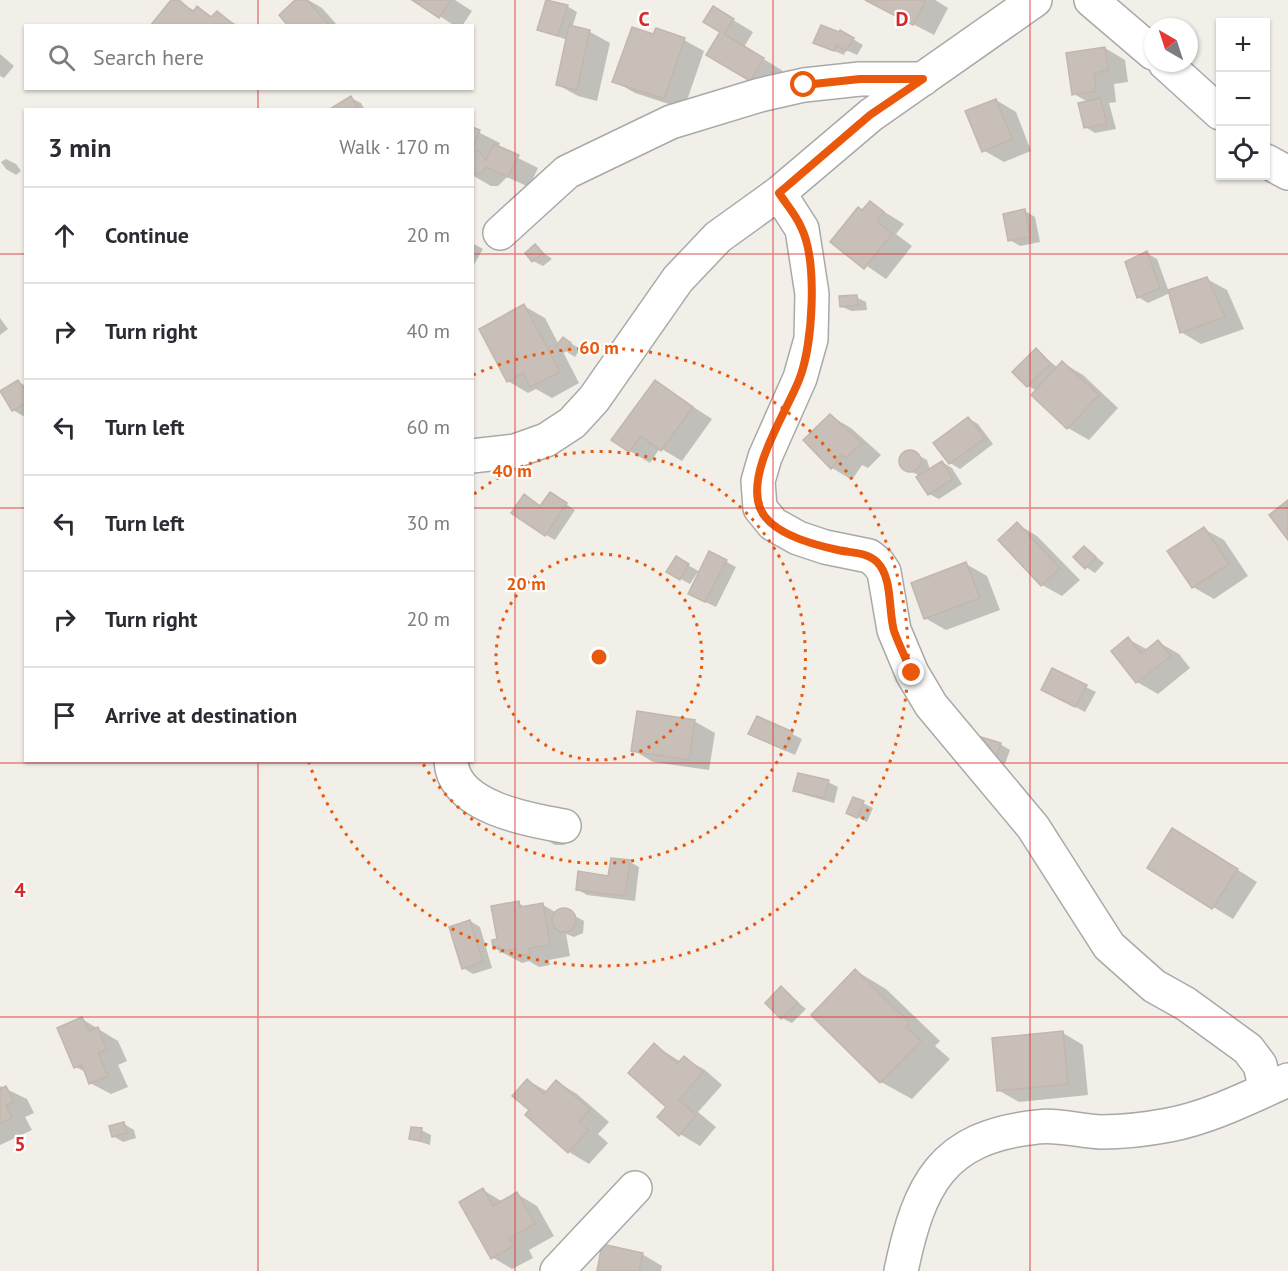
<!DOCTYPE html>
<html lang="en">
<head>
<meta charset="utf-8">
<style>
  body { margin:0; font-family:"PT Sans",sans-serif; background:#f2f2f3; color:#2b2b33 }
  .controls { position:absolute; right:18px; top:18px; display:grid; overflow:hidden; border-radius:0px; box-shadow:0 2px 4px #0004 }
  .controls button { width:54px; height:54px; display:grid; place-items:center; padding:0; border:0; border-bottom:2px solid #e1e1e2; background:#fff; color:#2b2b33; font:30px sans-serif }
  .compass { position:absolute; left:1144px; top:18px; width:54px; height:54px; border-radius:50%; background:#fff; box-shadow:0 2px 4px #0004; rotate:321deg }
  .stop { position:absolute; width:18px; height:18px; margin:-14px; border:4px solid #ea580c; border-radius:50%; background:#fff }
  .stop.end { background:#ea580c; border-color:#fff; box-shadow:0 2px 6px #0008 }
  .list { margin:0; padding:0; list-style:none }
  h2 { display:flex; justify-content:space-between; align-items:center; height:78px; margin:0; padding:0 24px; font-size:26px }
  h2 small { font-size:20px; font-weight:400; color:#7c7c81 }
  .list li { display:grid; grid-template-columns:39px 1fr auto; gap:18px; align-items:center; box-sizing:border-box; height:96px; padding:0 24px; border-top:2px solid #e1e1e2 }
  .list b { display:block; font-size:22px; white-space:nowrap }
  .list em { font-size:20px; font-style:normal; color:#7c7c81 }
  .icon { flex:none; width:33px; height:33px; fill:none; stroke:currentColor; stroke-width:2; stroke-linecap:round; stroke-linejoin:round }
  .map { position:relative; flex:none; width:1288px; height:1271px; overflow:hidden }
  .search { position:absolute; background:#fff; box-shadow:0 2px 4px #0004; left:24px; top:24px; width:450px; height:66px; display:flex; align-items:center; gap:15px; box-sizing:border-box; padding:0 21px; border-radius:0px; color:#7c7c81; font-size:22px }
  .panel { position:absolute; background:#fff; box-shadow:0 2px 4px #0004; left:24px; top:108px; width:450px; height:654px; border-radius:0px }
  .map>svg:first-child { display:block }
  .shadow { fill:#0003 }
  .building { fill:#c7bfb8; stroke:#c4b6ab; stroke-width:1.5 }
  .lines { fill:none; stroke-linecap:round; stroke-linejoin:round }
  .minor-casing { stroke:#a9a9a9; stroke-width:36 }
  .minor { stroke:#fff; stroke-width:33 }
  .route { stroke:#ea580c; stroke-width:8 }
  .grid { fill:none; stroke:#d62828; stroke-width:1.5; stroke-opacity:0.55 }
  .ring { fill:none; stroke:#e8590c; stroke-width:3; stroke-dasharray:3 6 }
  .grid-label { font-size:20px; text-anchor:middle; font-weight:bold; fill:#d62828; stroke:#fff; stroke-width:4.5; stroke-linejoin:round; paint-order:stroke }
  .centre { fill:#e8590c; stroke:#fff; stroke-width:3 }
  .ring-label { font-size:18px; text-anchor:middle; font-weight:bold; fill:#e8590c; stroke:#fff; stroke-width:4.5; stroke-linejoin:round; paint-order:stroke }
</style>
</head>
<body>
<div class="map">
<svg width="1288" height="1271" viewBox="0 0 1288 1271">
  <rect width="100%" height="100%" fill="#f2efe9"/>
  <path class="shadow" d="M173,0L196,11L198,8L213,17L217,13L239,26H152Z
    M298,0H308L322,8L338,26H290Z
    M415,0H455L472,11L462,26H455Z
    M867,0H935L948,8L934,35Z
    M567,6L577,12L572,28L590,32L610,43L597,101L578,96L558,85L567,40L539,29Z
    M713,8L753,32L744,47L783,71L771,91L708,54L722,31Z
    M841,32L863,45L857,55L846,50L844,55L815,43Z
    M654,36L684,40L704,51L684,109L635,93L614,81Z
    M1105,48L1125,60L1128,82L1114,84L1116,102L1109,103L1116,129L1095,133L1085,127L1088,102L1074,94Z
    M0,54L14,66L4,78L0,76Z
    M351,98L361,103L365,110H331Z
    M996,100L1016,112L1031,151L1004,162L983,150Z
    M472,129L500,143L498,148L538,168L529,187L507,177L498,186H491L472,175Z
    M6,159L16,164L21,171L16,175L6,169L1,162Z
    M870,203L904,224L896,234L912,246L886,279L832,242Z
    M1025,211L1035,217L1040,242L1020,246L1010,240Z
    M472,243L483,249L472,268Z
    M535,246L552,259L543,266L533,261Z
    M1147,253L1157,259L1169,292L1207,279L1227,290L1244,329L1201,344L1181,332L1170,293L1148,303L1138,297Z
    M856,297L866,302L867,310L851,311L841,306Z
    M524,306L545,318L559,345L564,339L580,349L575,357L561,348L579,383L552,398L536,389L528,393L508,381Z
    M0,318L8,329L0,335Z
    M1036,350L1058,368L1063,363L1083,375L1118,408L1089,440L1068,428L1033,395L1037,391L1028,386Z
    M18,382L26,386V414L23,416L13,410Z
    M655,382L712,419L682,461L660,448L650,463L630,451Z
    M830,416L851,428L881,455L868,468L862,465L852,480L832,468L806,440Z
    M968,418L978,424L993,444L960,469L950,463L935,443Z
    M911,451L927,460L930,470L942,462L952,468L962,484L939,499L929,494L920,476L904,468L901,463L903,455Z
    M560,500L575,510L555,540L546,535L541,507Z
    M1017,524L1037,536L1080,580L1062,596L1042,585Z
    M1204,529L1224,540L1248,576L1214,599L1193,587Z
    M1085,548L1104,563L1095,573L1086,567Z
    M710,553L736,567L716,607L699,599V574L697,573L690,584L668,572L676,558L700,572Z
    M966,564L987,576L1000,610L946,630L925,618Z
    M1128,639L1148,650L1158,642L1179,654L1190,668L1158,694L1137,682L1113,652Z
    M1086,687L1096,692L1085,712L1053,695Z
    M758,717L802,739L795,755L760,739Z
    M694,721L715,733L709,770L653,762L633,750Z
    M1000,744L1010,750L1005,764L988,759Z
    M828,782L838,787L834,803L805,795L795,790Z
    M863,803L873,808L867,822L848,812Z
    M565,837V845H555L545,839Z
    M1192,841L1257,882L1233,919L1149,868Z
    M630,862L639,867L635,901L587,895L577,889L610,877Z
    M518,903L527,908L543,905L557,913L564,910L584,921L583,933L574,937L566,934L570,956L549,960L550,965L539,967L529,961L522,963L494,948Z
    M470,921L480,927L492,968L473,974L463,968Z
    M856,971L886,989L940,1041L935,1046L950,1059L912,1099L881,1082Z
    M781,988L806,1009L792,1023L782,1018Z
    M82,1019L118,1041L127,1061L118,1065L128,1087L111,1094L90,1083L87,1073L76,1067Z
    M1063,1033L1083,1045L1088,1095L1019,1102L998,1090Z
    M654,1045L681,1062L684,1058L705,1070L722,1085L698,1112L716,1127L700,1146L680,1134L669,1107Z
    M527,1080L548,1092L557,1082L577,1094L609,1122L598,1134L608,1143L589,1164L569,1152L527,1115L531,1110Z
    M0,1086L27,1099L34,1113L25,1117L32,1130L0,1145Z
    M124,1124L134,1130L136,1138L123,1142L113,1136Z
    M421,1130L431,1135L430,1145L411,1139Z
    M483,1190L503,1202L517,1194L537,1206L554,1236L529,1250L533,1258L512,1269L492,1257Z
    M642,1254L662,1266L661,1271H598Z"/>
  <path class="building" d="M171,0H179L193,12L197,6L211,17L217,11L233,24L150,26Z
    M295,0H307L330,26H288L279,15Z
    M412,0H451L439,18Z
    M546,0L568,5L558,36L537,30Z
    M865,0H926L913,25Z
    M713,6L734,19L724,34L764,58L750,81L706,55L720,32L703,22Z
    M569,25L590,30L577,90L556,85Z
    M821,25L839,32L840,30L854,38L846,51L836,45L834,51L813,43Z
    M632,27L653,34L656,28L685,38L664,99L612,82Z
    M1105,47L1108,70L1094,73L1096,91L1072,95L1066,53Z
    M351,96L359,110H328Z
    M1100,98L1107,124L1084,128L1078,103Z
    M996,99L1012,139L982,152L965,111Z
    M472,127L480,130L472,151Z
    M494,144L519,155L508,177L486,167L483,172L472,175V151L480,152L486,160Z
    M870,201L884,212L877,221L892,234L864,269L830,242L858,207L862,210Z
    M1025,209L1030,237L1008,241L1003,214Z
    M535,244L543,253L532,262L525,253Z
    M1147,251L1160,288L1137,298L1125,262Z
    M1207,277L1225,317L1180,333L1168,290Z
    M857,295L858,305L840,307L839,296Z
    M524,304L560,372L530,387L523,373L507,382L479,329Z
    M563,337L571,343L564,352L556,346Z
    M1036,348L1051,364L1027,387L1012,372Z
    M1062,361L1099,395L1067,429L1031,395Z
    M18,380L26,392V403L12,411L0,391Z
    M655,380L693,407L661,451L641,436L629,452L611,440Z
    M830,414L862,443L846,458L841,455L831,469L803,440Z
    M968,417L985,438L949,464L933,443Z
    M899 461a11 11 0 1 1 22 0a11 11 0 1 1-22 0Z
    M942,461L953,479L928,495L916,477Z
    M550,492L567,503L545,536L511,513L524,494L540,506Z
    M1288,500V540L1269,515Z
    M1017,522L1060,568L1041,586L998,540Z
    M1204,527L1229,564L1192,588L1167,551Z
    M1084,546L1096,557L1085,569L1073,557Z
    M709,551L727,560L705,602L688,594Z
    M676,556L689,564L680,580L666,572Z
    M966,562L980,598L924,619L911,583Z
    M1128,637L1141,654L1158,640L1171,656L1136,683L1111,651Z
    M1052,668L1087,685L1075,707L1041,690Z
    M637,711L695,720L689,760L631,751Z
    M757,716L793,732L785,750L748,734Z
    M981,737L1001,743L996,759L976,754Z
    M798,773L829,780L824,798L793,791Z
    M853,797L864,801L857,818L846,813Z
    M1172,828L1238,869L1212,909L1147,868Z
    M611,858L630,860L625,896L576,890L578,871L608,876Z
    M519,901L520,907L543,903L550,945L529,948L531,954L517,956L516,949L500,952V947L493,949L492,940L497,939L491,906Z
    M552 920a12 12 0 1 1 24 0a12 12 0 1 1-24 0Z
    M470,920L483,962L462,969L449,927Z
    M855,969L910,1023L906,1027L921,1041L880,1083L811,1015Z
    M781,986L798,1003L781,1019L765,1003Z
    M82,1017L89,1031L98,1027L107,1050L98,1053L108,1076L89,1084L82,1065L74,1068L57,1028Z
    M1063,1031L1068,1084L997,1091L992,1038Z
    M654,1043L677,1064L684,1056L703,1072L679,1100L696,1115L679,1136L657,1117L666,1107L628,1073Z
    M527,1079L544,1094L556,1080L590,1109L579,1122L588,1130L568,1153L525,1115L529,1110L512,1096Z
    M6,1086L14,1102L6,1105L12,1118L0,1124V1089Z
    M124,1122L127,1133L112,1137L109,1126Z
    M411,1127L422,1128L420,1141L409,1139Z
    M483,1188L493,1206L517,1192L535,1224L509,1238L513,1246L491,1259L459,1202Z
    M602,1244L643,1253L639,1271H597Z"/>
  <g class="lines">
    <g class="minor-casing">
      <path id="minor" d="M1091,0L1153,53
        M1165,63L1220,113
        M1266,161L1288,173
        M779,193L802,229L812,294L811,339L800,378L765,457L758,481L760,508L773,524L798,538L825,547L869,556L878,563L884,572L894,630L912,673L931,705L1033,827L1109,946L1154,986L1186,1004L1248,1049L1260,1065L1266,1090
        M500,233L567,172L671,122L760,95L804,85L860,79H923
        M472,456L515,451L546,440L572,423L594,399L678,279L718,237L779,193L871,115L1035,0
        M451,760C452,807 529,820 564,826
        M557,1271L635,1188
        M901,1271C919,1185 941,1137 1037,1127C1057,1124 1080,1131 1101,1132C1122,1132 1148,1129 1169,1125C1211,1117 1249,1097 1288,1080"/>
    </g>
    <use href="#minor" class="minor"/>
  </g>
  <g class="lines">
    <path class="route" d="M804,85L860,79H923L870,115L779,193C786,204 796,215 801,227C818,261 813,345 799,380C786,413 746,472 760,508C770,534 814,545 838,550C851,553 867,552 877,562C893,578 888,610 894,631C899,645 906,659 912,673"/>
  </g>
  <path class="grid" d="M258,0V26M515,0V1271M773,0V1271M1030,0V1271M258,88V110M0,254H26M472,254H1288M0,508H26M472,508H1288M258,760V1271M0,763H1288M0,1017H1288"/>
  <g class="ring">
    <circle cx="599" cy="657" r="103"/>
    <path d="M474 494A206 206 0 1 1 422 762"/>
    <path d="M473 375A309 309 0 1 1 309 763"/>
  </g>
  <g class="grid-label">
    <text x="644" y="26">C</text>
    <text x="902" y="26">D</text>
    <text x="20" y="897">4</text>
    <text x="20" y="1151">5</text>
  </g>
  <circle cx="599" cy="657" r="9" class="centre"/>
  <g class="ring-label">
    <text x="599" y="354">60 m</text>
    <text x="512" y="477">40 m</text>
    <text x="526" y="590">20 m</text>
  </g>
</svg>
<div class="controls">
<button>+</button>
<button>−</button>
<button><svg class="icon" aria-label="locate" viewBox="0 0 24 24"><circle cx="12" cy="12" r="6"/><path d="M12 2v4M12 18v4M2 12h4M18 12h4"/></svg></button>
</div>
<svg class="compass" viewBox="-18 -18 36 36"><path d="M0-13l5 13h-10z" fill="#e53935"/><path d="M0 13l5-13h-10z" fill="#7c7c81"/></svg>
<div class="stop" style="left:804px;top:85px"></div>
<div class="stop end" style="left:912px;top:673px"></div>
<div class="search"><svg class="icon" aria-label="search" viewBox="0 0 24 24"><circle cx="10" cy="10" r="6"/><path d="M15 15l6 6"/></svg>Search here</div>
<section class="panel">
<h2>3 min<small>Walk · 170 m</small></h2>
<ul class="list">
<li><svg class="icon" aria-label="ahead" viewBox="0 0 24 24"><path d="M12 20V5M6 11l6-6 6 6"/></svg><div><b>Continue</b></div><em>20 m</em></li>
<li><svg class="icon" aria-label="right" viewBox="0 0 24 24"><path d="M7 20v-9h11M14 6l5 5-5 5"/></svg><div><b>Turn right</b></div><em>40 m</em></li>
<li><svg class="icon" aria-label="left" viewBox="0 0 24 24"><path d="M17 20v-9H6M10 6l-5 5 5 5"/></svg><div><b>Turn left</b></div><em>60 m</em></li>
<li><svg class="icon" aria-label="left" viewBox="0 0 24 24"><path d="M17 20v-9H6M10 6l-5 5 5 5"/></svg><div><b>Turn left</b></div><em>30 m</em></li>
<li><svg class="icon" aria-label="right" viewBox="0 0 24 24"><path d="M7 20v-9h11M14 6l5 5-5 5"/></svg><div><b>Turn right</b></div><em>20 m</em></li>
<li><svg class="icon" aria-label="arrive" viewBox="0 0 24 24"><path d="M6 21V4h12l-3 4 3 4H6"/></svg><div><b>Arrive at destination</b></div></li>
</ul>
</section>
</div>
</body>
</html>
